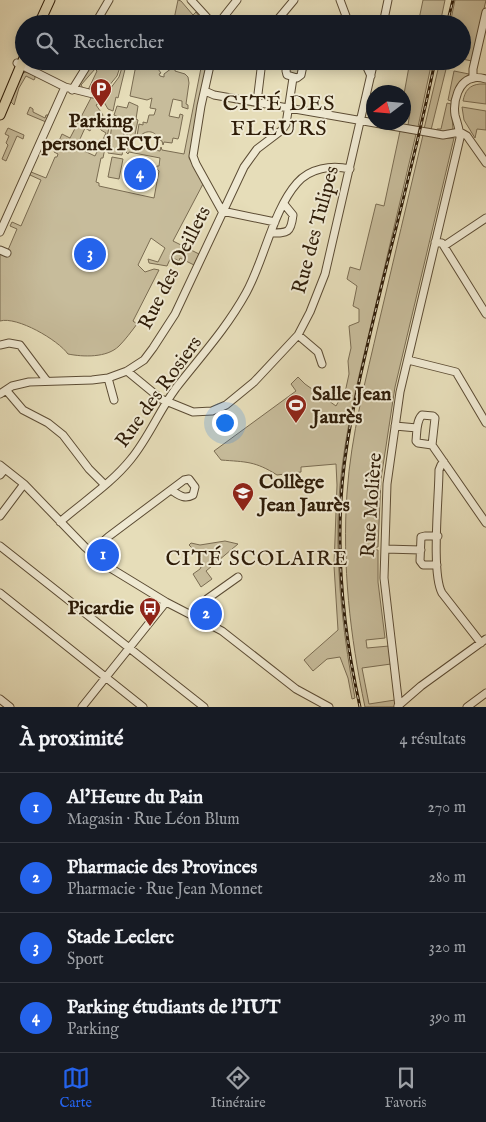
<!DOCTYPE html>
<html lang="fr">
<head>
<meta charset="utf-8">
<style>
  body { margin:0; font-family:"IM FELL English",serif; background:#242831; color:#f1f3f6 }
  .compass { position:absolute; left:366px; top:85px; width:45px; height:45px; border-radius:50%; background:#171b24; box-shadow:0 2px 12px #0003; rotate:254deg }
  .you { position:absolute; left:224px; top:422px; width:18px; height:18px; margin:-12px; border:4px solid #fff; border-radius:50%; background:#1a73e8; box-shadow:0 0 0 8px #1a73e833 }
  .badge { display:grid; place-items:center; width:32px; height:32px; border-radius:50%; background:#2563eb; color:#fff; font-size:16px; font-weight:700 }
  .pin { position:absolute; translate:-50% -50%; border:2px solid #fff; box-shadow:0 1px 5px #0006 }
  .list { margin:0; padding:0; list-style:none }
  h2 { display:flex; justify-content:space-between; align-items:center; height:65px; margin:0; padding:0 20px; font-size:21px }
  h2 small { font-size:16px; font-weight:400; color:#9ea1a6 }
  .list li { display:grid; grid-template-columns:32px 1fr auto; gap:15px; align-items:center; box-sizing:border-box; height:70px; padding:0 20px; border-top:1px solid #363941 }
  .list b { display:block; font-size:19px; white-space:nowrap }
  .list p { margin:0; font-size:16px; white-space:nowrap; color:#9ea1a6 }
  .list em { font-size:16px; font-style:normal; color:#9ea1a6 }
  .icon { flex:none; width:28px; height:28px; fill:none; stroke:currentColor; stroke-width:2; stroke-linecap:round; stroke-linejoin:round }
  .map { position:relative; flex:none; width:486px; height:707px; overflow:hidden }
  .search { position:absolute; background:#171b24; box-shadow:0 2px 12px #0003; left:15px; right:15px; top:15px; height:55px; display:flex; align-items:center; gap:12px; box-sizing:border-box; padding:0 18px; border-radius:28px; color:#9ea1a6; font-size:19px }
  .sheet { height:345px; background:#171b24 }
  nav { display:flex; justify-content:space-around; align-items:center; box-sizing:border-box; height:70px; border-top:1px solid #363941; background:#171b24; font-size:14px; color:#9ea1a6 }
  nav a { display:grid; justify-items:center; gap:2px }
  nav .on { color:#2563eb }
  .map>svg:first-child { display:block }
  .green { fill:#c7bc9b; stroke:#7a6c52 }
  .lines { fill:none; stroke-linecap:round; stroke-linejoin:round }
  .minor-casing { stroke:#5c4c34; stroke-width:9 }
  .major-casing { stroke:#2e1c08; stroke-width:11 }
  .minor { stroke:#efe9d2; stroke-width:7 }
  .major { stroke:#e6ddb9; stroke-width:9 }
  .rail-casing { stroke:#2e1c08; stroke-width:3 }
  .rail { stroke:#efe9d2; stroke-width:1; stroke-dasharray:4; stroke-linecap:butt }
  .labels { text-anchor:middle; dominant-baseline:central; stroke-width:4; stroke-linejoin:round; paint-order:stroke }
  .poi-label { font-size:20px; font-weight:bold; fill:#2e1c08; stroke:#efe9d2; text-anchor:start }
  .street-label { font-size:20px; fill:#2e1c08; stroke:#efe9d2 }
  .neighbourhood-label { font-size:21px; letter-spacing:1px; fill:#2e1c08; stroke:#efe9d2 }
  .quarter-label { font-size:22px; letter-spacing:1px; fill:#2e1c08; stroke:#efe9d2 }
</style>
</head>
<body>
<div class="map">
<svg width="486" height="707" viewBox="0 0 486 707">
  <rect width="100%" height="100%" fill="#e6ddb9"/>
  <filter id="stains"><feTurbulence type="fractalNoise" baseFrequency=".004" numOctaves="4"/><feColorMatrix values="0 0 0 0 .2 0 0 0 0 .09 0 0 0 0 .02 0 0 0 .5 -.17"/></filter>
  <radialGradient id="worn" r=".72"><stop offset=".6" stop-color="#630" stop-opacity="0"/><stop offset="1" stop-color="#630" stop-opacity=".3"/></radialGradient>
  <path class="green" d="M178,0L181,1L193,15L196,12L205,24L186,19L179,24H173Z
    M423,0H445L440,24H418Z
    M455,0H486L472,61L462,59V24H450Z
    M94,61H122L117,76L108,87L110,89L119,77L124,61H127L118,98L116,97L113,111L108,109L98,92L88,90L97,71L95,69L81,85L83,88L77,87Z
    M174,61L194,63L199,61H208L189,158L203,184L173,241L199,254L194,265L180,258L179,261L171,257L167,266L149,263L148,259L158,262L165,248L151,238L138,265L145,272L154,269L159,270L133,321L137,324C131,332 125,340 119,346C107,358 83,357 68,354C58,340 17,316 0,321V254L7,257L10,251L8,250L17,229L10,226L12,222L21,226L41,180L30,175L31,172L46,178L55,157H57L58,154L54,152L62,134L70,138L92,96L96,97L99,103L96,105L103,115L97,128L92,126L90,131L85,128L80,139L85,142L82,150L95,156L106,133L101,130L100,128L106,118L110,117V122L103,158H101L96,182L99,183V186L154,198L159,171L156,168L157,166H159L160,158L129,152L128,154L126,152L128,147L134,146L160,151L161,147L162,150L184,154L201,68L175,63Z
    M290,61H302L298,75L289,73Z
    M410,61H432L418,127L408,125L410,112L404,110V94Z
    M440,61H448L431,130L424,129Z
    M152,64L155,65L161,73L159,74L160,76L164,77V74L172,68L175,69V71L185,74L188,77L189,83L186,104L188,105V109L182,107V101L173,99L169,116L179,118L180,114L183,115L179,136L178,139L173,138L172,143L164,142L163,145L162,141L159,140C156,131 147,129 140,136H137L139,124L143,125V122L147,123L149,115H154L156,109L150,108L152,98L147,100L130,96L135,70L141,65L151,66Z
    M454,71L469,74L457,85L451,101L448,100Z
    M26,72L35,76V78L34,80L26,76L19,88L14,105L10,101L23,73Z
    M480,84H486V104L463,101C465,91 469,85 480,84Z
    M129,102L138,106L136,119L138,120L133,144L128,142C127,131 125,119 114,115L117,106L127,108Z
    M447,103L451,104L453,129L446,132L436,131L437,129H441Z
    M30,107L33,109V112L45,118L46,115H48L46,122L27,114Z
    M462,107L486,111V130L477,129L475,138L464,120Z
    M113,117C127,125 125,142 122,155L108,153Z
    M8,128L24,135L23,139L17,136L6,161L2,159L8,145L6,143L9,136L5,134Z
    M400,131L416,134C401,199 385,264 370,329C355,392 339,457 338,522C337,582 344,640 355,698L352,699L348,678L340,657L327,659L313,671L304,660L338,630L334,566L337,485L336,464L301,467V472L277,475C255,461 246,462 221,460L214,451L296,391L291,384L298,377L305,384L336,406L346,388L349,374L348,361L351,348L349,326L359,322V309L353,306L357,286L347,279L350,267L360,270L376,204L384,206Z
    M423,135L441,138H454L395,387L381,479L378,547H375L374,550H378V582L385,638L366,640L367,648L389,646L391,664L362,668L369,704L395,700V707H365C350,636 342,565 347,493C351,435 366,379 379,322C394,260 408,197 423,135Z
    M112,157L123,159L119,179L108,177Z
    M225,541L238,544L206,571L212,579L201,587L193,574L200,569L202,565L198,554L189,545L191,543L200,545Z"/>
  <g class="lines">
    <g class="minor-casing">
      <path id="minor" d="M191,0L213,24
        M340,0L349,24
        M95,24L109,0
        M218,24L237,0
        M274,24L294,0
        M383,24L388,0
        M211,61L201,106L193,156L196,164L222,211
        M288,61L286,71L287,75L297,78L301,75L304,61
        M364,61L371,76
        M17,63L65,87L93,94
        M473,77V69L486,12
        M72,90L90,61
        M205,91L214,95L432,133L443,135L460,132
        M257,102L262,61
        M460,132L467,136L486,163
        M222,211L275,222
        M0,232L65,87
        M271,233C288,233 291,233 293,215L284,204
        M435,242L442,243L486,314
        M444,246L486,218
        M0,250L7,253
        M298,335L318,352L322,364
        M0,345L9,343L20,345L47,381
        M408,360L456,372L486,423
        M127,371L161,399L193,412L212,411L226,405L254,382L298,335L310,312L325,274L374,61
        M108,378L114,400
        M6,390L23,410L48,423L63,435L89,469L105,485
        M0,394L12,386L29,382L92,380L108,378L127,371L144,360L153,348L175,314L244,167L257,149L282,130L286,124L293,78
        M422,415L433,416L435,418L432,445L418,443L416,441C417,433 416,421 422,415Z
        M395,426L417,428
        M432,445L486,523
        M444,462L441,465L439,470C439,496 431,573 442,593L481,643
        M0,465L24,484L85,547L107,566L166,602L222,631L296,689L329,707
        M0,475L5,469
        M0,516L24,484
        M60,522C84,501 111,484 131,459C149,437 159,411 176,388C201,356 226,329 246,293C264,261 273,210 297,183C310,168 331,165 350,169
        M0,546L204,707
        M385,549L421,550
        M90,553L108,537L184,480L189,479L195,487L193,495C184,500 179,495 171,490
        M437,565H423L420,561L421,537L425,536H438
        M0,593L143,707
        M197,618L207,599L238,577
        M0,699L10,707
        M398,706L421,686L486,639
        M82,707L166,602
        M399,707L384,578L387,484L400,392L460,138C460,130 457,123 455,115C453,102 458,80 474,78C477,77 482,78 486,79
        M467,707L486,693"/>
    </g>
    <g class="major-casing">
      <path id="major" d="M39,24L50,0
        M0,115L24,58"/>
    </g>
    <use href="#minor" class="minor"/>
    <use href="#major" class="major"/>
    <g class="rail-casing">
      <path id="rail" d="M447,24L453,0
        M360,707C345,639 337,570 341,501C344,443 358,386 371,330C392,240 417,151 435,61"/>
    </g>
    <use href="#rail" class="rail"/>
  </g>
  <defs>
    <g id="parking-pin" transform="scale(1.125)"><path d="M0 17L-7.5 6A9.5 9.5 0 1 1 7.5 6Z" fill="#8f2418" stroke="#efe9d2"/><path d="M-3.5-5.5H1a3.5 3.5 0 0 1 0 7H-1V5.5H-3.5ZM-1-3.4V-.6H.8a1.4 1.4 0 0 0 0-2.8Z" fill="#fff"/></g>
    <g id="stadium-pin" transform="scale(1.125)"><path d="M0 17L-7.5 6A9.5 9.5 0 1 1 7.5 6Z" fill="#8f2418" stroke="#efe9d2"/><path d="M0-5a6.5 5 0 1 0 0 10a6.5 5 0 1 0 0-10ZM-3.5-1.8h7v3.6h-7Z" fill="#fff"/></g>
    <g id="school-pin" transform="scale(1.125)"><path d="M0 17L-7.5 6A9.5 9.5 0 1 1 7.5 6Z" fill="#8f2418" stroke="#efe9d2"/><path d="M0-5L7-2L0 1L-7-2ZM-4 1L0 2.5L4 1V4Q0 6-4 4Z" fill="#fff"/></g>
    <g id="bus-pin" transform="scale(1.125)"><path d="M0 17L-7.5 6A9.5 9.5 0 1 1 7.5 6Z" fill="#8f2418" stroke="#efe9d2"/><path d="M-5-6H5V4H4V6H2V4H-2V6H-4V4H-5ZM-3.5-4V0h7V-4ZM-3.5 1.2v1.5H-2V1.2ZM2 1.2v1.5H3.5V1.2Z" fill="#fff"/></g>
  </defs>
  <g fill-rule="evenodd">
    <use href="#parking-pin" x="101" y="89"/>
    <use href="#stadium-pin" x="296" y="405"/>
    <use href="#school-pin" x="243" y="493"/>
    <use href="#bus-pin" x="150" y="608"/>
  </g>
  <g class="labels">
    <g class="poi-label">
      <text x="101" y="121" text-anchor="middle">Parking<tspan x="101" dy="23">personel FCU</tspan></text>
      <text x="312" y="394">Salle Jean<tspan x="312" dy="23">Jaurès</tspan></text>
      <text x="259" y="482">Collège<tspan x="259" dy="23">Jean Jaurès</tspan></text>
      <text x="134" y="608" text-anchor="end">Picardie</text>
    </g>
    <g class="street-label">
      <text transform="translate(316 230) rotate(-75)">Rue des Tulipes</text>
      <text transform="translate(175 268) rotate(-63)">Rue des Oeillets</text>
      <text transform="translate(159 392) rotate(-54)">Rue des Rosiers</text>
      <text transform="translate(372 505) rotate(-86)">Rue Molière</text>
    </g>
    <g class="neighbourhood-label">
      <text x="257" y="559">CITÉ SCOLAIRE</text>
    </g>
    <g class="quarter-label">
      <text x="279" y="104">CITÉ DES<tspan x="279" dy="25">FLEURS</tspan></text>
    </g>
  </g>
  <rect width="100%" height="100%" filter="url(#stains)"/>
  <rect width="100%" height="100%" fill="url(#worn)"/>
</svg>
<svg class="compass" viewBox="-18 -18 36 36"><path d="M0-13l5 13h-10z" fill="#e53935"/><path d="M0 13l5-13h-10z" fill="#9ea1a6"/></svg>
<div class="you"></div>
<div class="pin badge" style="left:103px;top:555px">1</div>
<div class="pin badge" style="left:206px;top:614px">2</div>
<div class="pin badge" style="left:90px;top:254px">3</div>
<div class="pin badge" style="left:140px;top:174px">4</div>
<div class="search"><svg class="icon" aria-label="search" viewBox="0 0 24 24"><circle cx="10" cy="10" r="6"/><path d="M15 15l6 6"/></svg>Rechercher</div>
</div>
<section class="sheet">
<h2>À proximité<small>4 résultats</small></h2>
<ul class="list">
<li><span class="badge">1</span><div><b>Al'Heure du Pain</b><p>Magasin · Rue Léon Blum</p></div><em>270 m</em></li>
<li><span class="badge">2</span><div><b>Pharmacie des Provinces</b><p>Pharmacie · Rue Jean Monnet</p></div><em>280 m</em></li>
<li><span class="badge">3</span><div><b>Stade Leclerc</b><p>Sport</p></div><em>320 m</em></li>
<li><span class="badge">4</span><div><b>Parking étudiants de l'IUT</b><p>Parking</p></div><em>390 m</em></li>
</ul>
</section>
<nav>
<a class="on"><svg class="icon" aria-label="map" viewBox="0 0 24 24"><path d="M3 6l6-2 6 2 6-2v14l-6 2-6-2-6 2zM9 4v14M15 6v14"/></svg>Carte</a>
<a><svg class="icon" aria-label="directions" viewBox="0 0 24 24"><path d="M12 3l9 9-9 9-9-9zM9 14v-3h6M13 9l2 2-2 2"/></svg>Itinéraire</a>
<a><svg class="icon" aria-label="saved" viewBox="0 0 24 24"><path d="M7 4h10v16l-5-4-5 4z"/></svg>Favoris</a>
</nav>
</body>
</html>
